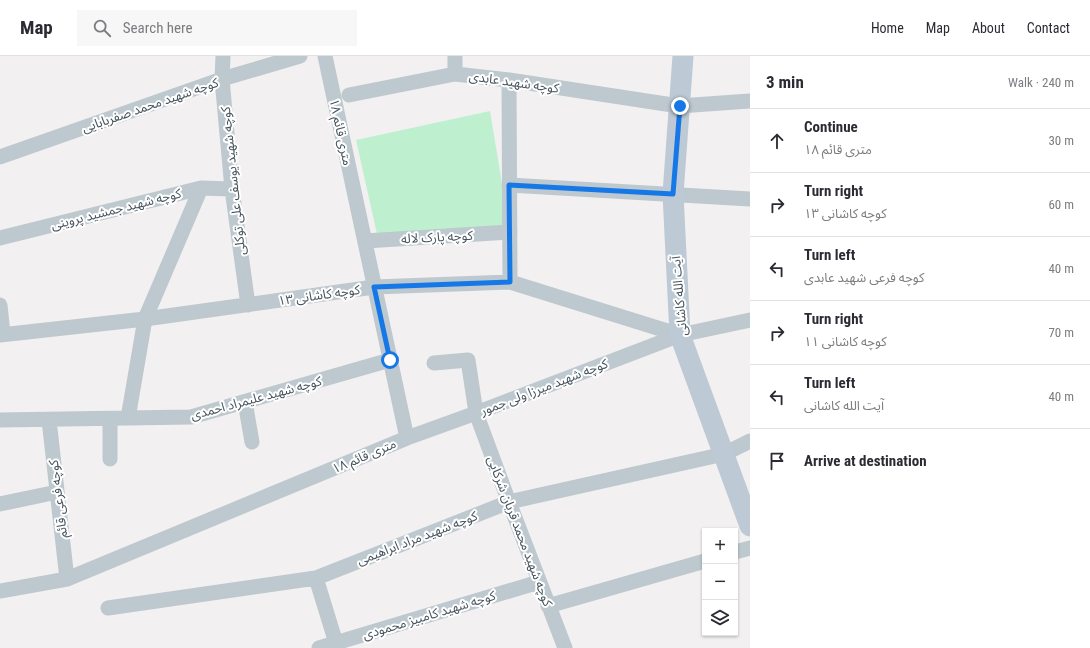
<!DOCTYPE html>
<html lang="en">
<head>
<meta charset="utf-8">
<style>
  body { margin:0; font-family:"Roboto Condensed","Noto Sans Arabic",sans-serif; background:#f7f7f7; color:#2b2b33 }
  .controls { position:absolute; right:12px; bottom:12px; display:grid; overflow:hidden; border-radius:0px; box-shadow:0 1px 3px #0004 }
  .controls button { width:36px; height:36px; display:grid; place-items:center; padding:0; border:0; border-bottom:1px solid #e1e1e2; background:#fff; color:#2b2b33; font:20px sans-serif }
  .stop { position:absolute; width:12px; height:12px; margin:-9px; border:3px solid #1678e6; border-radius:50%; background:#fff }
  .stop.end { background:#1678e6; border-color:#fff; box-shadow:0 1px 4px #0008 }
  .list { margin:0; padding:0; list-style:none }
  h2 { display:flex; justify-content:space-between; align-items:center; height:52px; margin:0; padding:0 16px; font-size:17px }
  h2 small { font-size:13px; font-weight:400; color:#7c7c81 }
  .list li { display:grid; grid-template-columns:26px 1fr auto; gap:12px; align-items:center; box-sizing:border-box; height:64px; padding:0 16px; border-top:1px solid #e1e1e2 }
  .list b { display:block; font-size:15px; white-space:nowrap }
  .list p { margin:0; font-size:13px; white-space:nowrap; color:#7c7c81 }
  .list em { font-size:13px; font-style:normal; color:#7c7c81 }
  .icon { flex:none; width:22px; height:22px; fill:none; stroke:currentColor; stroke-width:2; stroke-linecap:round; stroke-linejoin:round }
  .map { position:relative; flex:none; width:750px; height:592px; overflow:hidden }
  header { display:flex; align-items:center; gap:24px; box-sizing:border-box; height:56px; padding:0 20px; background:#fff; border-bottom:1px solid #e1e1e2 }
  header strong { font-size:19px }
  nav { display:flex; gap:22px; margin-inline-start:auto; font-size:14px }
  .search { width:280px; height:36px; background:#f7f7f7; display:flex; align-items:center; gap:10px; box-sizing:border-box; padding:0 14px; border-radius:0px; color:#7c7c81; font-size:15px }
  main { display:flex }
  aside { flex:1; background:#fff }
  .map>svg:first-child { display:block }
  .green { fill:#bef0d0 }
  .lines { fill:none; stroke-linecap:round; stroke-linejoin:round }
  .minor { stroke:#bdc8cf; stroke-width:15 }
  .secondary { stroke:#bdc9d4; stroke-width:21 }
  .route { stroke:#1678e6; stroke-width:5 }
  .labels { text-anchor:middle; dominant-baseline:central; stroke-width:4; stroke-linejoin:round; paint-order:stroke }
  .street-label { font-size:13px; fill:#47545e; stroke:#fff }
</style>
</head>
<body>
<header>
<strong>Map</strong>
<div class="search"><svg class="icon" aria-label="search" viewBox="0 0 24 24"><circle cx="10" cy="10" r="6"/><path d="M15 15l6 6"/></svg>Search here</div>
<nav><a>Home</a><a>Map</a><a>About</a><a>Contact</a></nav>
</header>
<main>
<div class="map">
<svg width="750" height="592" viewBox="0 0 750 592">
  <rect width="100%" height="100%" fill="#f2f0f0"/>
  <path class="green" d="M490,55L510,176L379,187L356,84Z"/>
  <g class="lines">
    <path class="minor" d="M223,0L222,23L232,133L248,249
      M325,0L407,382
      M455,18V0
      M509,24L510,226
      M349,39L455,18L509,24L679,50L750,45
      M0,101L222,23L300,0
      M509,129L750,143
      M0,182L201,132L232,133
      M365,185L510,176
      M0,249L3,278
      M0,279L145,263L374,231L510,226L680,279
      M434,307L468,304L476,357L509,446L565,592
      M245,346L252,386
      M128,362L145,263L201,132
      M110,363V403
      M0,364L191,361L390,304
      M49,364L67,523
      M0,448L57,436
      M735,496L750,492
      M316,522L336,587
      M0,535L67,523L407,382L476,357L680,279L750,264
      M548,550L705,505
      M108,552L316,522L509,446L724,398L750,385
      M319,592L539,526"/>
    <path class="secondary" d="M683,0L673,138L680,279L750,470"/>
  </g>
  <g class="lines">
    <path class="route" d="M390,304L374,231L510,226L509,129L673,138L680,50"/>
  </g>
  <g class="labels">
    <g class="street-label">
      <text transform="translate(514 26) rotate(8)">کوچه شهید عابدی</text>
      <text transform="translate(150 49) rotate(-19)">کوچه شهید محمد صفربابایی</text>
      <text transform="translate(341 76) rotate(78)">۱۸ متری قائم</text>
      <text transform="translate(233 125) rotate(-96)">کوچه شهید یوسف علی توکلی</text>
      <text transform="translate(116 153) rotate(-14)">کوچه شهید جمشید پروینی</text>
      <text transform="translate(437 181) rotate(-3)">کوچه پارک لاله</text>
      <text transform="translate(319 239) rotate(-8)">کوچه کاشانی ۱۳</text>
      <text transform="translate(679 240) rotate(-95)">آیت الله کاشانی</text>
      <text transform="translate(544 331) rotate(-21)">کوچه شهید میرزا ولی جمور</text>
      <text transform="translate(256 342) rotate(-15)">کوچه شهید علیمراد احمدی</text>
      <text transform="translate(364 400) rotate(-23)">۱۸ متری قائم</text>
      <text transform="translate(58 443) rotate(-97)">کوچه فرعی قائم</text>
      <text transform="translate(520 475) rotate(69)">کوچه شهید محمد قربان شرکایی</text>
      <text transform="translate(417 482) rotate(-21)">کوچه شهید مراد ابراهیمی</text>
      <text transform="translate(429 559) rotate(-17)">کوچه شهید کامبیز محمودی</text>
    </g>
  </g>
</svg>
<div class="controls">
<button>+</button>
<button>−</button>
<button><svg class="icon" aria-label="layers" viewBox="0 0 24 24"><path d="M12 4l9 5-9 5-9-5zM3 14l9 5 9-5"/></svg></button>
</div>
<div class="stop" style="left:390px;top:304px"></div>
<div class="stop end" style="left:680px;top:50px"></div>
</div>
<aside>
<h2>3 min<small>Walk · 240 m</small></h2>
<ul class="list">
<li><svg class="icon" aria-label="ahead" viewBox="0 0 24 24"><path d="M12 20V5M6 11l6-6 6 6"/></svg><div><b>Continue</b><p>۱۸ متری قائم</p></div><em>30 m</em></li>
<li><svg class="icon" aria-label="right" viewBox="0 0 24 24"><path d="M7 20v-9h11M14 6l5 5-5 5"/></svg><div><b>Turn right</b><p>کوچه کاشانی ۱۳</p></div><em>60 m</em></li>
<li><svg class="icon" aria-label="left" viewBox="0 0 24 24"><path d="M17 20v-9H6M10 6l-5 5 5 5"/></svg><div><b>Turn left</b><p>کوچه فرعی شهید عابدی</p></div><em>40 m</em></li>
<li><svg class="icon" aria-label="right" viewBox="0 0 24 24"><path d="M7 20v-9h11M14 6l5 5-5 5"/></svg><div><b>Turn right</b><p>کوچه کاشانی ۱۱</p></div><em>70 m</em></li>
<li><svg class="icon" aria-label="left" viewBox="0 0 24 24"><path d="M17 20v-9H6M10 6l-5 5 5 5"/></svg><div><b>Turn left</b><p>آیت الله کاشانی</p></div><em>40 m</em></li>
<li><svg class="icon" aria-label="arrive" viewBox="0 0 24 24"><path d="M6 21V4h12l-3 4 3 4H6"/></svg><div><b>Arrive at destination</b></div></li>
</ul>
</aside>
</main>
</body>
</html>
